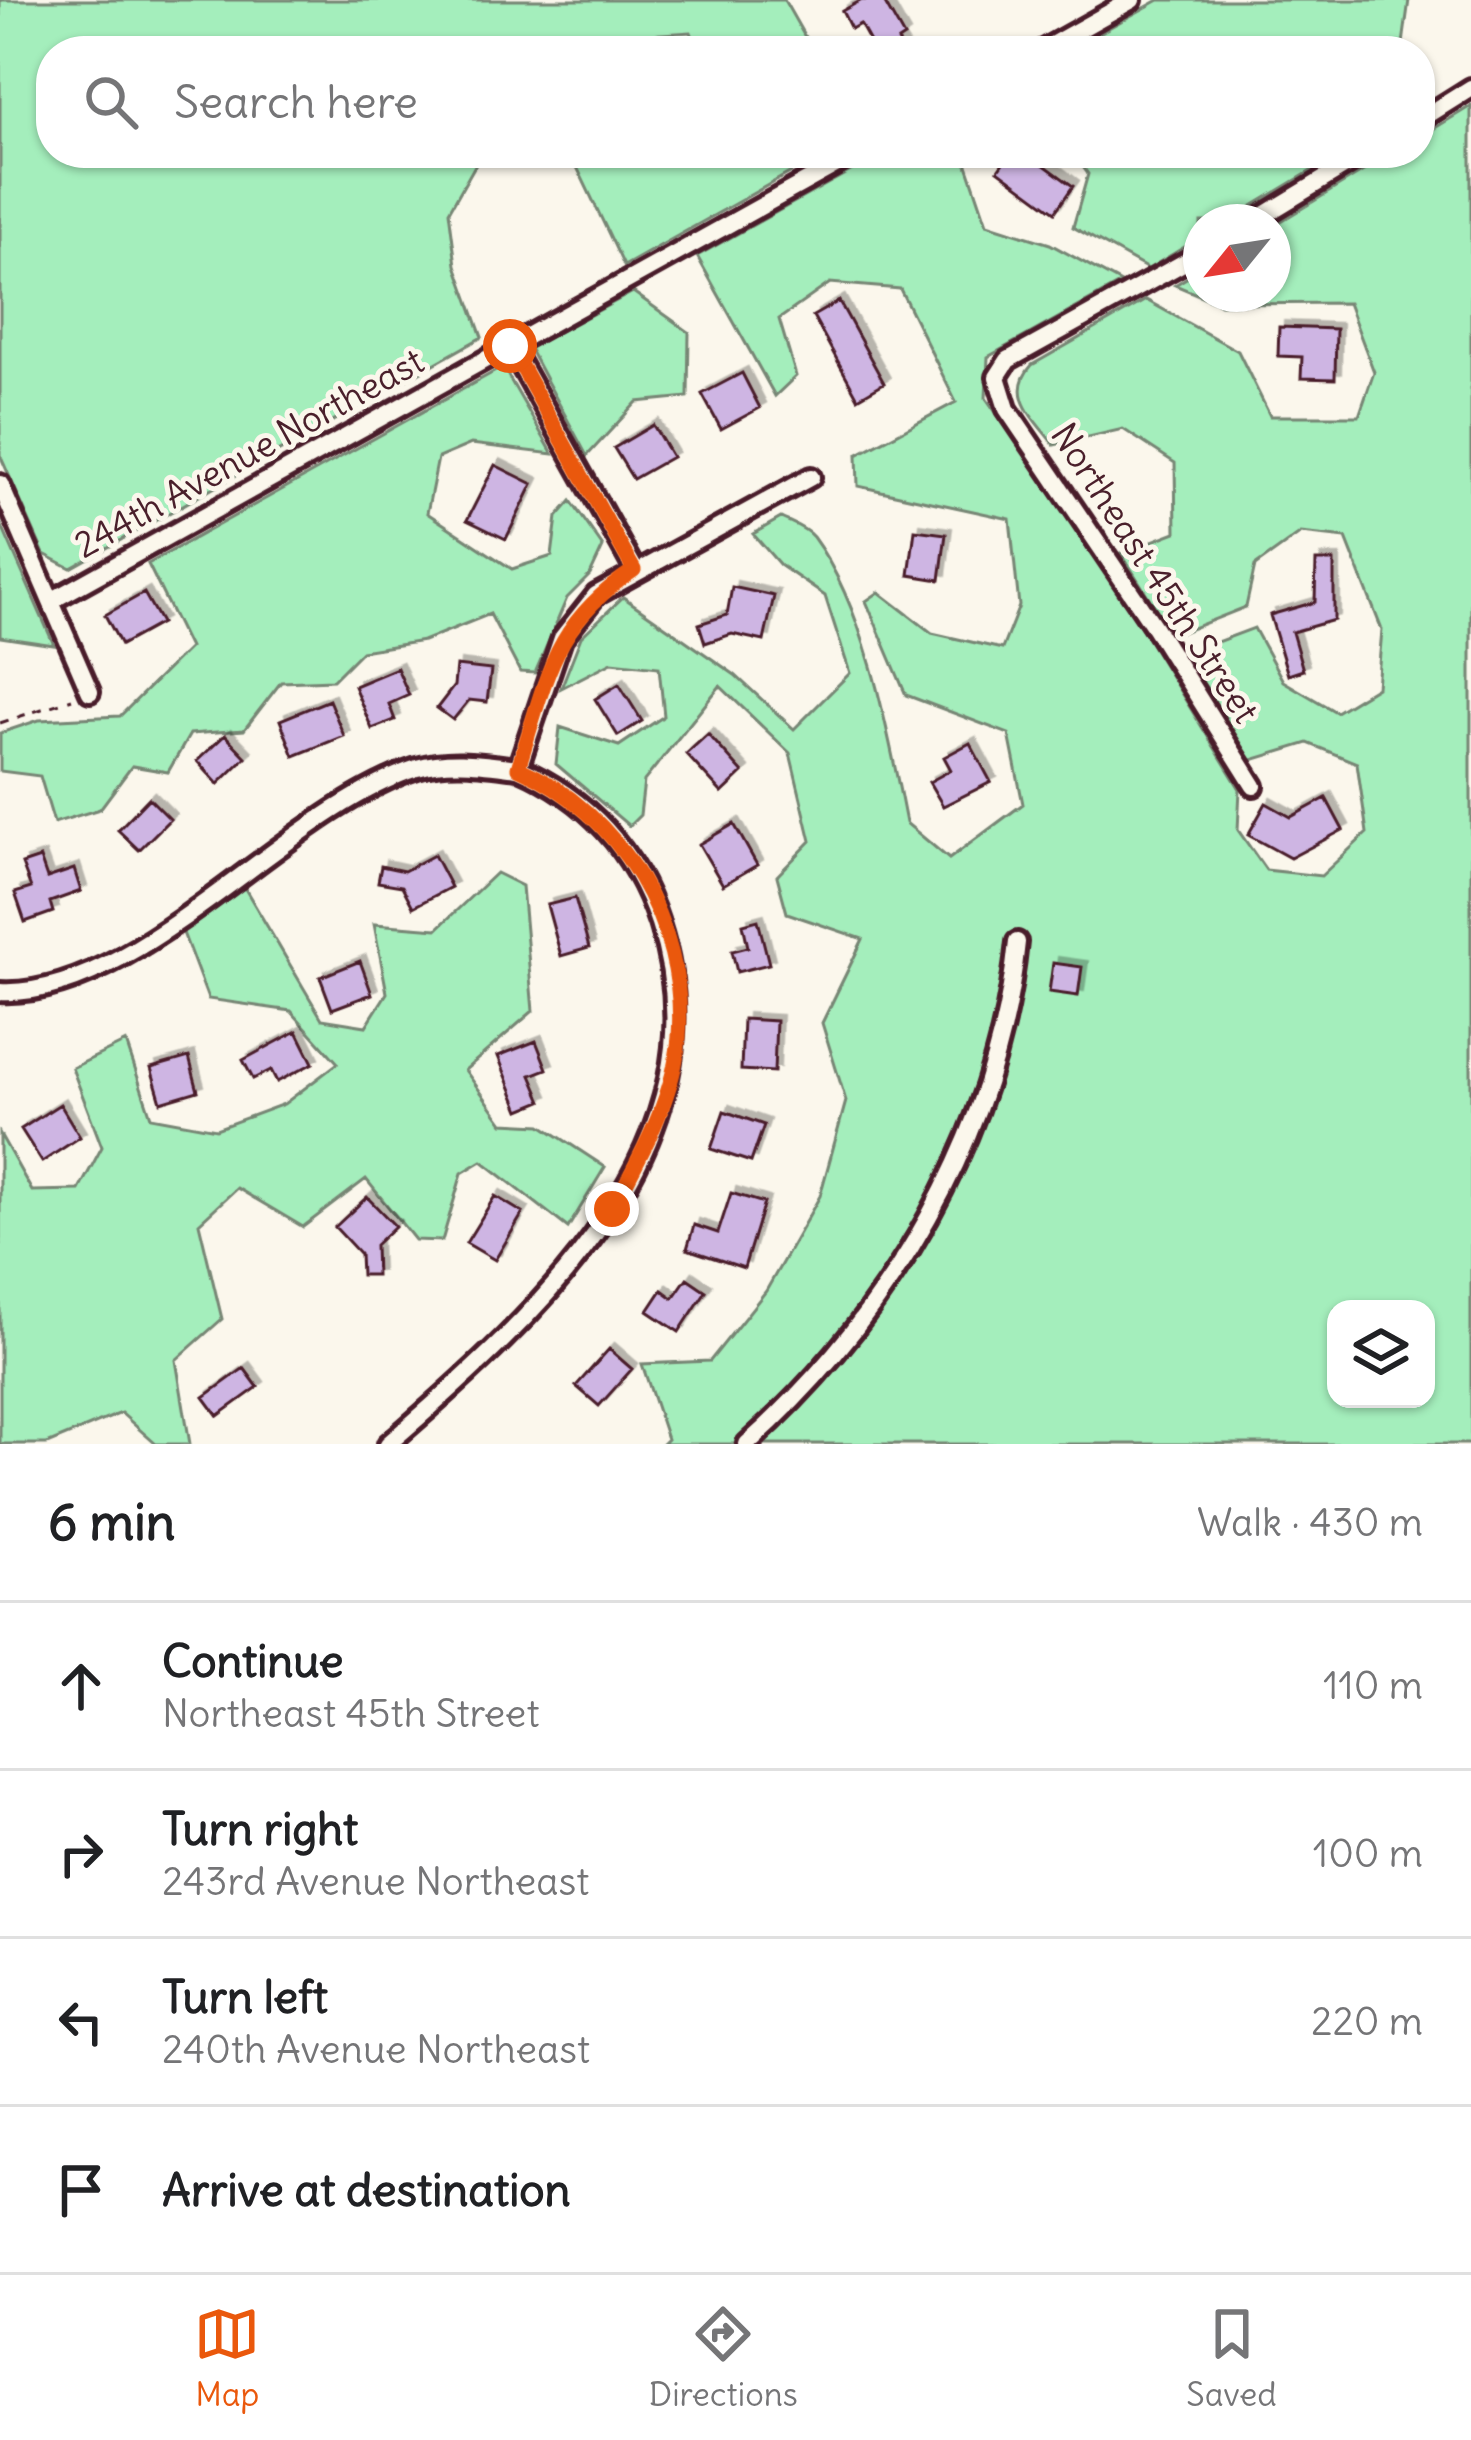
<!DOCTYPE html>
<html lang="en">
<head>
<meta charset="utf-8">
<style>
  body { margin:0; font-family:Delius,sans-serif; background:#f2f2f2; color:#202124 }
  .controls { position:absolute; right:36px; bottom:36px; display:grid; overflow:hidden; border-radius:24px; box-shadow:0 3px 9px #0004 }
  .controls button { width:108px; height:108px; display:grid; place-items:center; padding:0; border:0; border-bottom:3px solid #e0e0e0; background:#fff; color:#202124; font:60px sans-serif }
  .compass { position:absolute; left:1183px; top:204px; width:108px; height:108px; border-radius:50%; background:#fff; box-shadow:0 3px 9px #0004; rotate:240deg }
  .stop { position:absolute; width:36px; height:36px; margin:-27px; border:9px solid #ea580c; border-radius:50%; background:#fff }
  .stop.end { background:#ea580c; border-color:#fff; box-shadow:0 3px 12px #0008 }
  .list { margin:0; padding:0; list-style:none }
  h2 { display:flex; justify-content:space-between; align-items:center; height:156px; margin:0; padding:0 48px; font-size:51px }
  h2 small { font-size:39px; font-weight:400; color:#757577 }
  .list li { display:grid; grid-template-columns:78px 1fr auto; gap:36px; align-items:center; box-sizing:border-box; height:168px; padding:0 48px; border-top:3px solid #e0e0e0 }
  .list b { display:block; font-size:45px; white-space:nowrap }
  .list p { margin:0; font-size:39px; white-space:nowrap; color:#757577 }
  .list em { font-size:39px; font-style:normal; color:#757577 }
  .icon { flex:none; width:66px; height:66px; fill:none; stroke:currentColor; stroke-width:2; stroke-linecap:round; stroke-linejoin:round }
  .map { position:relative; flex:none; width:1471px; height:1444px; overflow:hidden }
  .search { position:absolute; background:#fff; box-shadow:0 3px 9px #0004; left:36px; right:36px; top:36px; height:132px; display:flex; align-items:center; gap:30px; box-sizing:border-box; padding:0 42px; border-radius:48px; color:#757577; font-size:45px }
  .sheet { height:828px; background:#fff }
  nav { display:flex; justify-content:space-around; align-items:center; box-sizing:border-box; height:168px; border-top:3px solid #e0e0e0; background:#fff; font-size:33px; color:#757577 }
  nav a { display:grid; justify-items:center; gap:6px }
  nav .on { color:#ea580c }
  .map>svg:first-child { display:block }
  .green { fill:#a4eebc; stroke:#778674; stroke-width:3; fill-rule:evenodd }
  .building { fill:#ceb5e3; stroke:#4a1f2b; stroke-width:3; filter:url(#shadow) }
  .lines { fill:none; stroke-linecap:round; stroke-linejoin:round }
  .minor-casing { stroke:#4a1f2b; stroke-width:26 }
  .path { stroke:#4a1f2b; stroke-width:3; stroke-dasharray:9 9; stroke-linecap:butt }
  .minor { stroke:#fbf7ec; stroke-width:16 }
  .route { stroke:#ea580c; stroke-width:15 }
  .labels { text-anchor:middle; dominant-baseline:central; stroke-width:10; stroke-linejoin:round; paint-order:stroke }
  .street-label { font-size:36px; fill:#4a1f2b; stroke:#fbf7ec }
</style>
</head>
<body>
<div class="map">
<svg width="1471" height="1444" viewBox="0 0 1471 1444">
  <defs>
    <filter id="shadow"><feDropShadow dx="5.5" dy="-5.5" stdDeviation="0" flood-color="#0004"/></filter>
  </defs>
  <rect width="100%" height="100%" fill="#fbf7ec"/>
  <filter id="ink" filterUnits="userSpaceOnUse"><feTurbulence type="fractalNoise" baseFrequency=".00833" numOctaves="2"/><feDisplacementMap in="SourceGraphic" scale="24" xChannelSelector="R" yChannelSelector="G"/><feConvolveMatrix kernelMatrix="1 2 1 2 8 2 1 2 1" color-interpolation-filters="sRGB"/></filter>
  <g filter="url(#ink)">
    <path class="green" d="M0,0H784L813,51H699L691,32L603,38L583,51H51V153H482L449,211L456,265L482,337L71,568L44,554L0,455Z
      M1159,0H1409L1402,51H1067Z
      M1471,106V1444H662L667,1439L642,1364L710,1361L766,1291L820,1196L846,1101L822,1023L863,939L787,913L777,876L811,841L790,753L720,686L644,781L640,815L629,826L556,764L560,727L619,746L664,716L659,667L612,662L561,688L581,637L623,597L735,675L794,729L850,673L825,596L780,565L753,534L781,518C791,523 806,528 813,537C867,610 889,736 906,823L949,859L1023,804L1009,734L906,695L866,601L879,592L932,633L1002,649L1019,606L1010,519L858,486L857,455L956,402L900,289L830,283L779,319L796,376L775,396L697,256L883,153H963L987,224L1050,244L1121,283L988,357L986,398L1118,590L1240,789L1238,830L1266,870L1321,876L1367,833L1357,763L1308,743L1249,761L1182,655L1254,628L1283,681L1336,712L1377,687L1382,630L1346,538L1301,533L1255,566L1246,607L1173,636L1121,553L1176,532L1175,463L1123,429L1054,445C1034,418 1005,395 1032,365L1146,300L1238,351L1270,416H1359L1374,372L1348,303L1220,304L1175,285L1201,269V294H1273V226L1393,153H1420V137ZM1336,1309H1426V1399H1336Z
      M593,153H825L624,266L576,165Z
      M1073,153H1341L1226,222H1201V237L1148,269L1073,227L1088,174Z
      M633,292L689,332L688,397L637,402L587,456L529,348Z
      M503,367L553,454L471,444L438,458L427,513L512,569L552,556L557,517L571,501L603,547L590,575L567,598L535,673L520,672L490,614L423,641L362,651L333,680L281,682L244,730L190,734L168,772L132,766L100,809L54,823L40,776L0,771V733L39,720L120,716L189,648L148,564Z
      M0,522L54,645L0,637Z
      M496,873L522,886L533,1011L465,1070L503,1123L541,1125L605,1167L568,1228L482,1161L462,1173L442,1241L415,1240L366,1179L303,1227L237,1188L199,1223L222,1319L176,1360L190,1444H156L121,1413L47,1444H0V1134L32,1191L79,1190L102,1147L72,1068L126,1042L151,1117L216,1129L284,1104L338,1063L291,1011L208,999L182,930L244,887L322,1019L366,1026L387,993L374,924L437,929Z"/>
    <path class="building" d="M862,0H883L904,37L898,41L904,51H875L860,24L851,29L842,11Z
      M1010,153H1028L1073,186L1055,212L998,170Z
      M839,301L884,383L858,398L813,316Z
      M1279,327L1336,329L1335,379L1301,378L1302,357L1278,356Z
      M742,373L760,408L721,429L702,394Z
      M653,425L672,457L633,479L614,448Z
      M495,465L533,484L506,539L467,520Z
      M915,530L946,534L940,580L909,575Z
      M1316,561H1334V620L1292,632L1303,670L1288,675L1270,615L1315,602Z
      M732,587L774,596L764,641L732,634L705,643L699,624L727,615Z
      M144,593L161,623L121,645L105,615Z
      M456,666L491,670L487,702L469,700L453,720L437,708L454,686Z
      M397,668L409,695L389,704L395,720L372,729L354,686Z
      M619,684L642,721L618,736L595,699Z
      M329,700L344,736L294,756L280,720Z
      M708,734L743,773L722,793L686,754Z
      M225,735L246,757L218,784L197,761Z
      M970,743L991,782L943,806L929,782L951,770L944,757Z
      M149,798L170,819L139,850L118,830Z
      M1326,798L1343,830L1290,858L1248,835L1266,803L1291,817Z
      M734,824L757,865L723,885L699,844Z
      M434,855L451,887L413,907L402,886L378,882L381,866L404,871Z
      M40,858L47,878L74,869L81,891L50,902L53,912L25,922L15,893L31,888L22,864Z
      M575,898L589,948L561,956L547,905Z
      M758,920L769,964L737,972L732,951L748,947L743,924Z
      M360,961L372,994L332,1009L320,977Z
      M1053,963L1082,967L1078,996L1049,992Z
      M743,1019L776,1021L774,1072L741,1070Z
      M297,1031L313,1063L277,1082L271,1070L253,1079L243,1060Z
      M536,1041L547,1069L531,1075L542,1101L520,1110L498,1056Z
      M189,1057L198,1091L161,1102L151,1068Z
      M60,1104L80,1137L42,1162L21,1129Z
      M724,1111L764,1125L751,1162L711,1149Z
      M731,1193L764,1203L744,1268L687,1249L694,1225L718,1233Z
      M495,1196L523,1213L495,1260L466,1243Z
      M367,1197L395,1226L375,1245L376,1275H361L360,1254L335,1227Z
      M687,1278L706,1291L679,1332L648,1311L662,1290L673,1298Z
      M609,1349L632,1369L599,1406L576,1386Z
      M244,1368L258,1387L218,1416L204,1397Z"/>
    <g class="lines">
      <g class="minor-casing">
        <path id="minor" d="M1041,51L1132,0
          M1420,120L1471,88
          M1253,222L1367,153
          M1201,253L1008,360L997,377L1007,409L1155,628L1254,786
          M510,346L635,570
          M0,484L90,692
          M51,601L857,153
          M0,992C137,999 286,810 417,768C451,758 484,764 518,768L562,638L596,595L811,477
          M388,1444C537,1316 731,1142 659,923C635,850 587,798 518,768
          M747,1444C890,1316 998,1134 1017,942"/>
      </g>
      <path class="path" d="M0,723L72,699"/>
      <use href="#minor" class="minor"/>
    </g>
  </g>
  <g class="lines" filter="url(#ink)">
    <path class="route" d="M510,346L634,570C551,625 547,678 518,768C620,812 687,924 679,1037C674,1099 640,1156 612,1209"/>
  </g>
  <g class="labels">
    <g class="street-label">
      <text transform="translate(249 453) rotate(-29)">244th Avenue Northeast</text>
      <text transform="translate(1155 573) rotate(57)">Northeast 45th Street</text>
    </g>
  </g>
</svg>
<div class="controls">
<button><svg class="icon" aria-label="layers" viewBox="0 0 24 24"><path d="M12 4l9 5-9 5-9-5zM3 14l9 5 9-5"/></svg></button>
</div>
<svg class="compass" viewBox="-18 -18 36 36"><path d="M0-13l5 13h-10z" fill="#e53935"/><path d="M0 13l5-13h-10z" fill="#757577"/></svg>
<div class="stop" style="left:510px;top:346px"></div>
<div class="stop end" style="left:612px;top:1209px"></div>
<div class="search"><svg class="icon" aria-label="search" viewBox="0 0 24 24"><circle cx="10" cy="10" r="6"/><path d="M15 15l6 6"/></svg>Search here</div>
</div>
<section class="sheet">
<h2>6 min<small>Walk · 430 m</small></h2>
<ul class="list">
<li><svg class="icon" aria-label="ahead" viewBox="0 0 24 24"><path d="M12 20V5M6 11l6-6 6 6"/></svg><div><b>Continue</b><p>Northeast 45th Street</p></div><em>110 m</em></li>
<li><svg class="icon" aria-label="right" viewBox="0 0 24 24"><path d="M7 20v-9h11M14 6l5 5-5 5"/></svg><div><b>Turn right</b><p>243rd Avenue Northeast</p></div><em>100 m</em></li>
<li><svg class="icon" aria-label="left" viewBox="0 0 24 24"><path d="M17 20v-9H6M10 6l-5 5 5 5"/></svg><div><b>Turn left</b><p>240th Avenue Northeast</p></div><em>220 m</em></li>
<li><svg class="icon" aria-label="arrive" viewBox="0 0 24 24"><path d="M6 21V4h12l-3 4 3 4H6"/></svg><div><b>Arrive at destination</b></div></li>
</ul>
</section>
<nav>
<a class="on"><svg class="icon" aria-label="map" viewBox="0 0 24 24"><path d="M3 6l6-2 6 2 6-2v14l-6 2-6-2-6 2zM9 4v14M15 6v14"/></svg>Map</a>
<a><svg class="icon" aria-label="directions" viewBox="0 0 24 24"><path d="M12 3l9 9-9 9-9-9zM9 14v-3h6M13 9l2 2-2 2"/></svg>Directions</a>
<a><svg class="icon" aria-label="saved" viewBox="0 0 24 24"><path d="M7 4h10v16l-5-4-5 4z"/></svg>Saved</a>
</nav>
</body>
</html>
